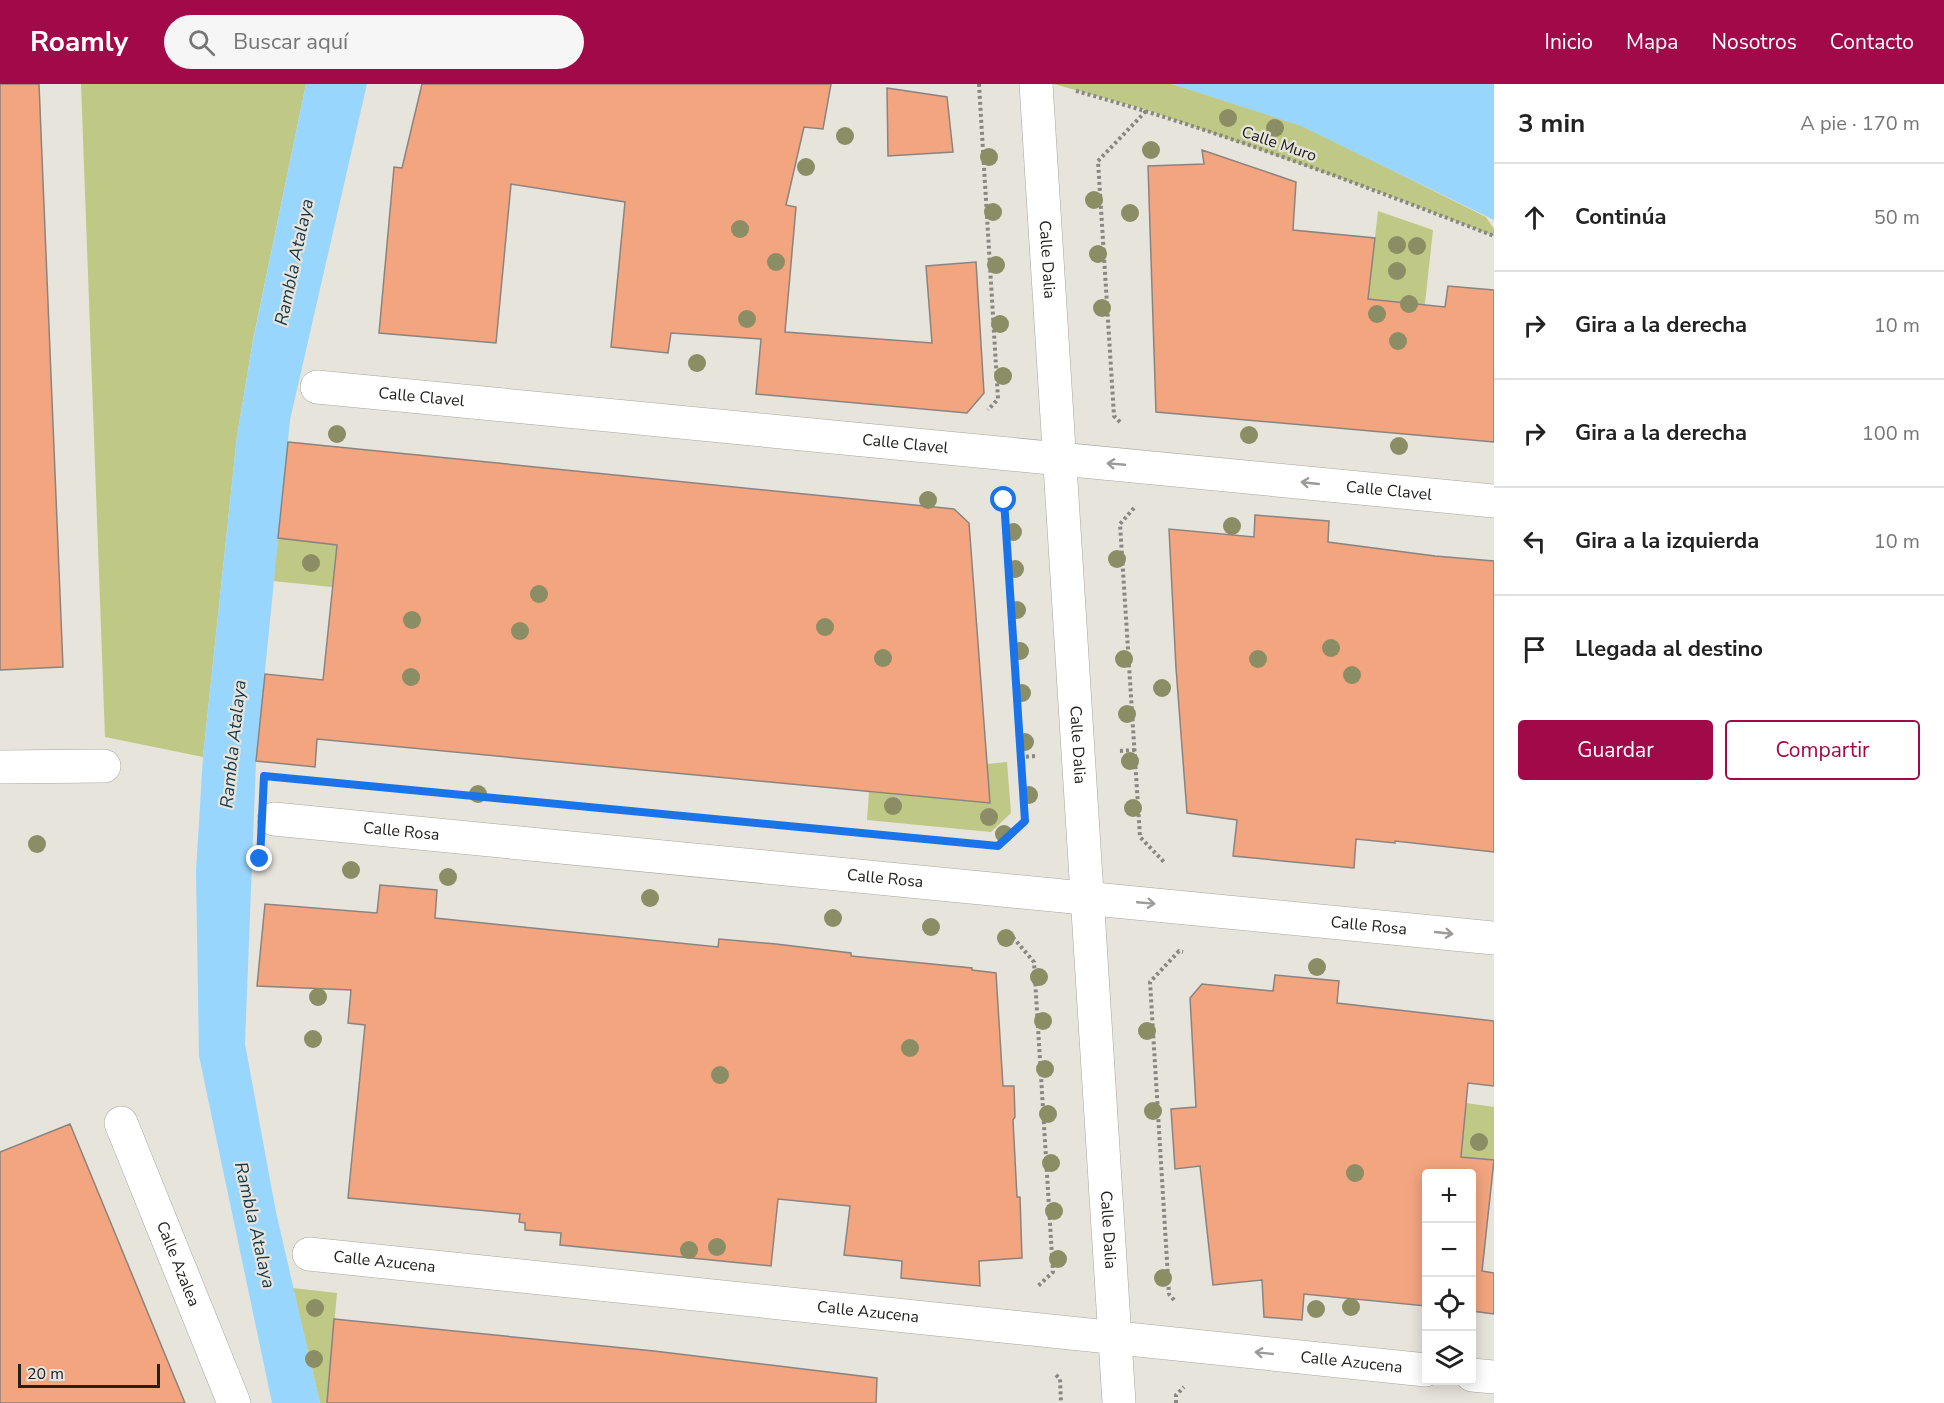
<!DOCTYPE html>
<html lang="es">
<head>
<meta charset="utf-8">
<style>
  body { margin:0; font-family:"Nunito Sans",sans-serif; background:#f6f6f6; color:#222 }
  .controls { position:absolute; right:18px; bottom:18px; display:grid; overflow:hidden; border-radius:6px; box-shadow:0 3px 15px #0003 }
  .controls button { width:54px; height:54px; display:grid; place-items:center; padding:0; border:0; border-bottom:2px solid #e0e0e0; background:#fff; color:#222; font:30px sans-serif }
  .scale { position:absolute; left:18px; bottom:15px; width:142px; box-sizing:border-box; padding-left:6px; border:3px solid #22211e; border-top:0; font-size:16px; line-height:21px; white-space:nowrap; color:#22211e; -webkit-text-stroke:4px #e7e4dc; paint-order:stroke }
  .stop { position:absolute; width:18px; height:18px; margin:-14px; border:4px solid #1a73e8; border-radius:50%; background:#fff }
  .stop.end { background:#1a73e8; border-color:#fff; box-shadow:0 2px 6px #0008 }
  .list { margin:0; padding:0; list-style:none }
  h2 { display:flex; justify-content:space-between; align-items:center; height:78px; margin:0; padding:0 24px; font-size:26px }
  h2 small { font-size:20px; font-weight:400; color:#767676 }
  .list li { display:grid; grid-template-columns:39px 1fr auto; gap:18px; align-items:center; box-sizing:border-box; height:108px; padding:0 24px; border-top:2px solid #e0e0e0 }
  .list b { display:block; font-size:22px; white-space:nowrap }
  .list em { font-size:20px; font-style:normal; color:#767676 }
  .actions { display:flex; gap:12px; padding:18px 24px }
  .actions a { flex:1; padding:14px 0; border:2px solid #a20949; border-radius:6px; text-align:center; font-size:21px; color:#a20949 }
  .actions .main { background:#a20949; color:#fff }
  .icon { flex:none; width:33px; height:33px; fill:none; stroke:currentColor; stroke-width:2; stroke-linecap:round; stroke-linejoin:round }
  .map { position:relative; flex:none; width:1494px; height:1319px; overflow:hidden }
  header { display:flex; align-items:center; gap:36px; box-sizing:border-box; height:84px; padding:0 30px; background:#a20949; color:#fff }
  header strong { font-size:28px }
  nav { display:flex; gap:33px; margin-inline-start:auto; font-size:21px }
  .search { width:420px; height:54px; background:#f6f6f6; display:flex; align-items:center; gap:15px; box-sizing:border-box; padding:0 21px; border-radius:33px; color:#767676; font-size:22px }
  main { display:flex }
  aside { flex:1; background:#fff }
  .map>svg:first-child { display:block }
  .green { fill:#c0c885 }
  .water { fill:#99d6fe }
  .building { fill:#f2a57f; stroke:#8b8380; stroke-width:1.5 }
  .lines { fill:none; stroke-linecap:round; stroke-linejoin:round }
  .minor-casing { stroke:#a8a59e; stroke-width:34 }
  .path { stroke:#898781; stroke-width:4; stroke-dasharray:3 3; stroke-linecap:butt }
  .minor { stroke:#fff; stroke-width:33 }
  .tree { fill:#8b8d65 }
  .oneway { stroke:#9c9b9a }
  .route { stroke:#1a73e8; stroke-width:8 }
  .labels { text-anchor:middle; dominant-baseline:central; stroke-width:4.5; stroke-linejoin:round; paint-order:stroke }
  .street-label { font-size:16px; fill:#22211e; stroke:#e7e4dc }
  .water-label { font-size:18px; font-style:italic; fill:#15384d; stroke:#e7e4dc }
</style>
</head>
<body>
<header>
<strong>Roamly</strong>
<div class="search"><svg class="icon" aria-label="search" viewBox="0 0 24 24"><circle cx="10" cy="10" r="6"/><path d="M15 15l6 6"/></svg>Buscar aquí</div>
<nav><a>Inicio</a><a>Mapa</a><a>Nosotros</a><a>Contacto</a></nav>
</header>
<main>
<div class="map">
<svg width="1494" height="1319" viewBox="0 0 1494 1319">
  <rect width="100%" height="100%" fill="#e7e4dc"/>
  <path class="green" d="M81,0H306L253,256L237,352L203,673L105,653Z
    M1054,0H1172L1301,41L1486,133L1494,145V152L1385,110L1147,26Z
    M1378,127L1433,146L1419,274L1362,269Z
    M278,454L338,461L332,503L273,497Z
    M1007,678L1011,729L991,748L867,736L869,708L990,719L987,680Z
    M1466,1019L1494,1023V1076L1461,1073Z
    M293,1204L337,1209L327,1319H320Z"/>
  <path class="water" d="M306,0H367L290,336L256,677L245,960L276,1128L320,1319H272L199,972L196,787L203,673L237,352L253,257Z
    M1172,0H1494V136L1301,42Z"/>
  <path class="building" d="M0,0H39L63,583L0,586Z
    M422,0H831L823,45L804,43L786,121L796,123L785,248L932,259L926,182L976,178L984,309L967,329L756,310L761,255L671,249L668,269L611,263L625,118L511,100L496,259L379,249L394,83L402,84Z
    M887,4L947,13L953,68L888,72Z
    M1202,66L1296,98L1293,146L1375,154L1368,215L1445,223L1448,202L1494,206V358L1156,328L1148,82L1204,80Z
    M288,358L954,425L969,439L990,719L317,655L315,683L256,677L265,590L323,596L337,461L278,454Z
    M1255,431L1329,437L1328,458L1435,472L1494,477V768L1395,757V759L1356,755L1354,784L1233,772L1237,736L1187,729L1176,584L1169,445L1254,453Z
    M380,801L437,806L435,834L718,863L719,855L776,860L851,869V872L972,884V886L996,889L1003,1002H1014L1015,1033L1013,1036L1017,1113H1020L1022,1174L979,1177L980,1202L901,1194L902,1177L844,1171L850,1122L778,1115L771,1182L560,1161L561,1149L525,1146V1139L519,1138L520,1130L348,1114L365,941L348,939L351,906L257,902L265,820L377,829Z
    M1275,891L1339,897L1337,919L1494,937V1002L1468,999L1461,1073L1494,1076L1482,1187L1494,1189V1230L1472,1227V1089H1426V1222L1304,1210L1302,1236L1264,1233L1262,1196L1213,1201L1200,1082L1175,1085L1171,1025L1196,1023L1190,914L1202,900L1273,907Z
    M70,1040L185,1319H0V1068Z
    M334,1235L654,1267L877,1294L876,1319H327Z"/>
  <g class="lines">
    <g class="minor-casing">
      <g id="minor">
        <path id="s1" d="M1036,0L1119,1319"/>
        <path id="s2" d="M317,303L1494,417"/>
        <path d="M0,683L104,682"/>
        <path id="s3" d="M274,735L1494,854"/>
        <path id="s4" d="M121,1039L234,1319"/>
        <path id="s5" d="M309,1170L1426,1286"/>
        <path d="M1472,1291L1494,1293"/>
      </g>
    </g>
    <path class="path" d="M979,0L998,315L988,326
      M1076,7C1218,46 1356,99 1494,152
      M1120,338L1114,332L1098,77L1147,26
      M1134,424L1120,440L1140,753L1165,779
      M1120,667L1135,666
      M1020,673L1037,672
      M995,762H998L1025,737L1004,416L1000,411
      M1008,850L1011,851L1034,878L1053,1188L1037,1203
      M1174,1216L1169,1210L1150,898L1179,867L1183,868
      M1056,1291L1060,1295L1061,1319
      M1176,1319V1311L1184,1303"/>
    <use href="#minor" class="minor"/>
  </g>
  <g class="tree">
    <circle cx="1228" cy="34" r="9"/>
    <circle cx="1275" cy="44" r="9"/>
    <circle cx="845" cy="52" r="9"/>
    <circle cx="1151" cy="66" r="9"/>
    <circle cx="989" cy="73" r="9"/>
    <circle cx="806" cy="83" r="9"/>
    <circle cx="1094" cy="116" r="9"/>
    <circle cx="993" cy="128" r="9"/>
    <circle cx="1130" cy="129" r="9"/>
    <circle cx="740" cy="145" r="9"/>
    <circle cx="1397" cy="161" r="9"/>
    <circle cx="1417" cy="162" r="9"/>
    <circle cx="1098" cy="170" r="9"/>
    <circle cx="776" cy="178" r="9"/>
    <circle cx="996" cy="181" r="9"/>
    <circle cx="1397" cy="187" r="9"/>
    <circle cx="1409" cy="220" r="9"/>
    <circle cx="1102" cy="224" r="9"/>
    <circle cx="1377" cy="230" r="9"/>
    <circle cx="747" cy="235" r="9"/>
    <circle cx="1000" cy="240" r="9"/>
    <circle cx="1398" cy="257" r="9"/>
    <circle cx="697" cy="279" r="9"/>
    <circle cx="1003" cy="292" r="9"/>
    <circle cx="337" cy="350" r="9"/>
    <circle cx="1249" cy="351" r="9"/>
    <circle cx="1399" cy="362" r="9"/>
    <circle cx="928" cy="416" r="9"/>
    <circle cx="1232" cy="442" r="9"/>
    <circle cx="1013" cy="448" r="9"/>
    <circle cx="1117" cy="475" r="9"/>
    <circle cx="311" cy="479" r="9"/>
    <circle cx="1015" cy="485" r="9"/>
    <circle cx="539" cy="510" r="9"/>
    <circle cx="1017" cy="526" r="9"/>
    <circle cx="412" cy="536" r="9"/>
    <circle cx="825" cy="543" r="9"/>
    <circle cx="520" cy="547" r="9"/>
    <circle cx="1331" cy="564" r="9"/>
    <circle cx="1020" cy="567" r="9"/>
    <circle cx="883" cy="574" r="9"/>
    <circle cx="1124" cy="575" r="9"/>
    <circle cx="1258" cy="575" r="9"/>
    <circle cx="1352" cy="591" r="9"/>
    <circle cx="411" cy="593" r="9"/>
    <circle cx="1162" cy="604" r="9"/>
    <circle cx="1022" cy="609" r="9"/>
    <circle cx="1127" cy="630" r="9"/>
    <circle cx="1025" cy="658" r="9"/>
    <circle cx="1130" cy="677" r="9"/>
    <circle cx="478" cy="710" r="9"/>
    <circle cx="1029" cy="711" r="9"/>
    <circle cx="893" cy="722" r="9"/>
    <circle cx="1133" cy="724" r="9"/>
    <circle cx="989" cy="733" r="9"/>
    <circle cx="1004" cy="750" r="9"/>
    <circle cx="37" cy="760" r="9"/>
    <circle cx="351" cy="786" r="9"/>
    <circle cx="448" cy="793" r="9"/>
    <circle cx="650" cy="814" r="9"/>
    <circle cx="833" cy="834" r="9"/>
    <circle cx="931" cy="843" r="9"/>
    <circle cx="1006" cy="854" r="9"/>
    <circle cx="1317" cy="883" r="9"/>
    <circle cx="1039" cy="893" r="9"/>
    <circle cx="318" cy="913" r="9"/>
    <circle cx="1043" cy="937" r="9"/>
    <circle cx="1147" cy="947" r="9"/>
    <circle cx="313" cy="955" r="9"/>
    <circle cx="910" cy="964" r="9"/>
    <circle cx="1045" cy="985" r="9"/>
    <circle cx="720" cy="991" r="9"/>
    <circle cx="1153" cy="1027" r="9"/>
    <circle cx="1048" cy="1030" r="9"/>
    <circle cx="1479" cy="1058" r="9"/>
    <circle cx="1051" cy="1079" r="9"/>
    <circle cx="1355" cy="1089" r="9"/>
    <circle cx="1054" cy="1127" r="9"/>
    <circle cx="717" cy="1163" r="9"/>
    <circle cx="689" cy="1166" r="9"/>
    <circle cx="1058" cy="1175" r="9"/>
    <circle cx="1163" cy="1194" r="9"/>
    <circle cx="1351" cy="1223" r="9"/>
    <circle cx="315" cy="1224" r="9"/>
    <circle cx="1316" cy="1225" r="9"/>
    <circle cx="314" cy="1275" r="9"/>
  </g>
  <defs><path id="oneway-shaft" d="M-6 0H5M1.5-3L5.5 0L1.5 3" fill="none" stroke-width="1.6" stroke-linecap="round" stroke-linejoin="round" transform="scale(1.5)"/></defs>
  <g class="oneway">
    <use href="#oneway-shaft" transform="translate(1116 380) rotate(-175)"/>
    <use href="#oneway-shaft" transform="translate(1310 399) rotate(-174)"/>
    <use href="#oneway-shaft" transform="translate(1146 819) rotate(5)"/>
    <use href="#oneway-shaft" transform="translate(1444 849) rotate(6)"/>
    <use href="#oneway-shaft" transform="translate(1264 1269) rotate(-174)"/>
  </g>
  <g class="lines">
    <path class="route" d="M260,775L264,692L998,762L1025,737L1004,416"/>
  </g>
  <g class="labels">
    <g class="street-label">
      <text transform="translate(1279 60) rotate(19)">Calle Muro</text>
      <text stroke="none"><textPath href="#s1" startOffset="176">Calle Dalia</textPath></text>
      <text stroke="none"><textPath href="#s2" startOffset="105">Calle Clavel</textPath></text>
      <text stroke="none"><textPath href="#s2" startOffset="591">Calle Clavel</textPath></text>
      <text stroke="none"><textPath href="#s2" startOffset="1077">Calle Clavel</textPath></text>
      <text stroke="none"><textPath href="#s1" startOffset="662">Calle Dalia</textPath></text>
      <text stroke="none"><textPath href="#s3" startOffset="128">Calle Rosa</textPath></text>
      <text stroke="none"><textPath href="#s3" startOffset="614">Calle Rosa</textPath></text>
      <text stroke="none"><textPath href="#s3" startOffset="1100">Calle Rosa</textPath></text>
      <text stroke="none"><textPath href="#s1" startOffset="1148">Calle Dalia</textPath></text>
      <text stroke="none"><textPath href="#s5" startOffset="76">Calle Azucena</textPath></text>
      <text stroke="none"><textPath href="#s4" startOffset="152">Calle Azalea</textPath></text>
      <text stroke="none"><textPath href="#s5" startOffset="562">Calle Azucena</textPath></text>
      <text stroke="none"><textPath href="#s5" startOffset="1048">Calle Azucena</textPath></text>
    </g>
    <g class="water-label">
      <text transform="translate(294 178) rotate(-78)">Rambla Atalaya</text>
      <text transform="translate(233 660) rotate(-84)">Rambla Atalaya</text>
      <text transform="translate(255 1141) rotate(77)">Rambla Atalaya</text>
    </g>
  </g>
</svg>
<div class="controls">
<button>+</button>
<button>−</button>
<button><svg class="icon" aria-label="locate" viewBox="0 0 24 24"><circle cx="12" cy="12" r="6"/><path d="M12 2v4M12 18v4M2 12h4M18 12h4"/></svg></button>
<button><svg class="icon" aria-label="layers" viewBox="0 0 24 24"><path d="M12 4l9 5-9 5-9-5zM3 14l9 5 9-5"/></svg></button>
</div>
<div class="scale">20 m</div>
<div class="stop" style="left:1004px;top:416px"></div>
<div class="stop end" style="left:260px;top:775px"></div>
</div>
<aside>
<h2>3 min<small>A pie · 170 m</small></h2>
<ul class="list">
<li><svg class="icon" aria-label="ahead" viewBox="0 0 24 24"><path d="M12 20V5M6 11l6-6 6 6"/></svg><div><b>Continúa</b></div><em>50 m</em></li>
<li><svg class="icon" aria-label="right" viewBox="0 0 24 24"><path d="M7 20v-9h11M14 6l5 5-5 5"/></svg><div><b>Gira a la derecha</b></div><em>10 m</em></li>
<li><svg class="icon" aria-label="right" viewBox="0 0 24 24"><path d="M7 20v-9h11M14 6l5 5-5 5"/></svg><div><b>Gira a la derecha</b></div><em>100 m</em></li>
<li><svg class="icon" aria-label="left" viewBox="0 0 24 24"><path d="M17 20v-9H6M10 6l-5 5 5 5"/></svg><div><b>Gira a la izquierda</b></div><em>10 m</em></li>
<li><svg class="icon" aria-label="arrive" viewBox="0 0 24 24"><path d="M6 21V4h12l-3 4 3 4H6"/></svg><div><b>Llegada al destino</b></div></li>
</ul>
<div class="actions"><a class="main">Guardar</a><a>Compartir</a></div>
</aside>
</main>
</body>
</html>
